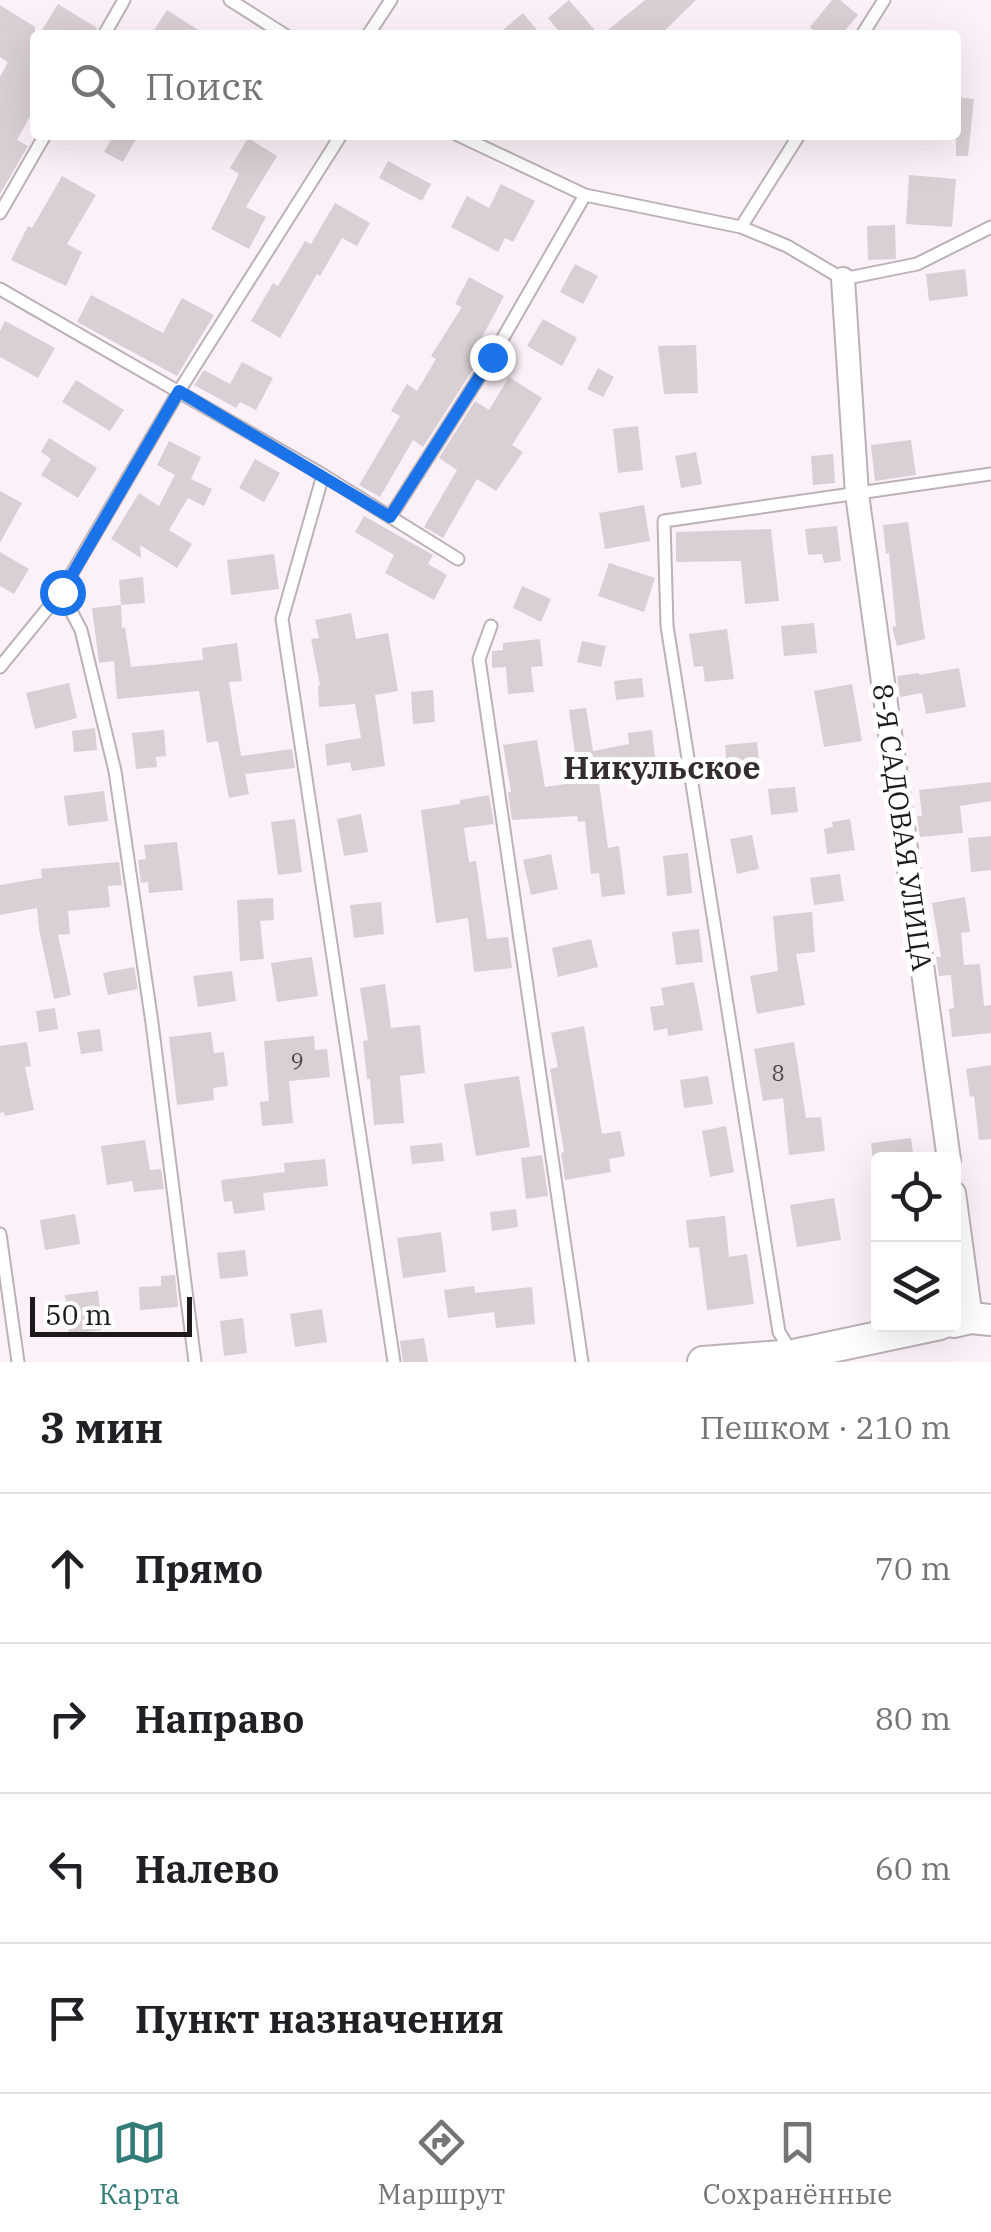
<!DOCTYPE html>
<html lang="ru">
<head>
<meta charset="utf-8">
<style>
  body { margin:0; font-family:"IBM Plex Serif",serif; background:#f6f6f6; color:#202124 }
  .controls { position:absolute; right:30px; bottom:30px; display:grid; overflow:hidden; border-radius:10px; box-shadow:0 10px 40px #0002 }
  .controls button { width:90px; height:90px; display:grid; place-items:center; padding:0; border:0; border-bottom:2px solid #e0e0e0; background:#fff; color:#202124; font:50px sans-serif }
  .scale { position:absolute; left:30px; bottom:25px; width:162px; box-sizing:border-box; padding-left:10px; border:5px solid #1e1a1c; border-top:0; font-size:28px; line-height:35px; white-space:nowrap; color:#1e1a1c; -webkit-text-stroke:8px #fff; paint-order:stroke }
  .stop { position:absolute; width:30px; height:30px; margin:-22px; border:8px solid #1a73e8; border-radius:50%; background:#fff }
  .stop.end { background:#1a73e8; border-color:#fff; box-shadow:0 2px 10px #0008 }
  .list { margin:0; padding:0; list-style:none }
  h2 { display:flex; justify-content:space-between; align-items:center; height:130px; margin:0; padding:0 40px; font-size:42px }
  h2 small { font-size:32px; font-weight:400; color:#757577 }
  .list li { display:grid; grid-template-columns:65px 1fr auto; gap:30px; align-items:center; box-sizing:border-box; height:150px; padding:0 40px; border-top:2px solid #e0e0e0 }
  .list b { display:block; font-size:38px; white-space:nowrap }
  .list em { font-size:32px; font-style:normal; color:#757577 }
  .icon { flex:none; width:55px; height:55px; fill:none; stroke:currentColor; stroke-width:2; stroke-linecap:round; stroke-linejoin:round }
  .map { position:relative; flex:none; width:991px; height:1362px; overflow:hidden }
  .search { position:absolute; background:#fff; box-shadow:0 10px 40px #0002; left:30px; right:30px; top:30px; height:110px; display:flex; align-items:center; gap:25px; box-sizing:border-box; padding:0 35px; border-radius:10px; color:#757577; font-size:38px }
  .sheet { height:730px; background:#fff }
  nav { display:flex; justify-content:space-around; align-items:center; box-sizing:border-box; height:140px; border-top:2px solid #e0e0e0; background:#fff; font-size:28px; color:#757577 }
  nav a { display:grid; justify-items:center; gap:5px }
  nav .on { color:#347c77 }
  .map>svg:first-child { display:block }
  .building { fill:#d9cfd5 }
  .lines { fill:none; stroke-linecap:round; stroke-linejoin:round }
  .service-casing { stroke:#bbb1b7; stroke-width:15 }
  .minor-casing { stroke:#bbb1b7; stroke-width:26 }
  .tertiary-casing { stroke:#bbb1b7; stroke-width:34 }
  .service { stroke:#fff; stroke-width:11 }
  .minor { stroke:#fff; stroke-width:22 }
  .tertiary { stroke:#fff; stroke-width:30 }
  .route { stroke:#1a73e8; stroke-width:12 }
  .labels { text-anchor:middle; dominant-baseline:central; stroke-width:10; stroke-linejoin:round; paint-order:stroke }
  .number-label { font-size:22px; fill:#4d474a }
  .street-label { font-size:28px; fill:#1e1a1c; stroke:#fff }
  .quarter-label { font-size:32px; font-weight:bold; fill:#352d32; stroke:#fff }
</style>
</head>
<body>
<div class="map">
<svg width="991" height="1362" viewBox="0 0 991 1362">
  <rect width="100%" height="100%" fill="#fcf1f8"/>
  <path class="building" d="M569,0L599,35H562L548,18Z
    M645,0H696L660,35H602Z
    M832,0H840L858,15L841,35H819L810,27Z
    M58,4L97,28L95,35H39Z
    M0,5L35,27V107L17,140L28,146L0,194V77L8,62L0,57Z
    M167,10L206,35H151Z
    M523,13L541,35H497Z
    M956,97L974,99L968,156H956Z
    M114,135H138L123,162L104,152Z
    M248,138L277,156L246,207L266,217L249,249L211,229L239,174L230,168Z
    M388,161L431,184L422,201L379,178Z
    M909,175L956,179L952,227L906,224Z
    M62,176L96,195L67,244L82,252L66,286L11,260L28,226L32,228Z
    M501,184L535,201L513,242L505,238L498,252L451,227L467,196L489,208Z
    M335,203L370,223L357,246L342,238L320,276L317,274L280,338L251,321L273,283L278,286L305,241L311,244Z
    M895,225L896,259L868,260L867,226Z
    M575,264L598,276L583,304L560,292Z
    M965,269L968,296L929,301L926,274Z
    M469,277L504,296L480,341L488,346L423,447L413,440L380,497L359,485L400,416L391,411L407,384L417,391L436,359L431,356L462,307L455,304Z
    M91,295L163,333L182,298L214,315L177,376L77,322Z
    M543,319L577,338L562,366L527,346Z
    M5,321L55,348L38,378L0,357V331Z
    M696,345L698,393L664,394L658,346Z
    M242,362L273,378L256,410L240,402L236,408L194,385L204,370L230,384Z
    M598,368L614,377L603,397L587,389Z
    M509,377L542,398L512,445L523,452L496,491L477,479L443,538L424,527L457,470L439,458L475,401L489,410Z
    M76,380L124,410L110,431L62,402Z
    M638,426L643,470L618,473L613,429Z
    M49,438L97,468L78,498L41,475L51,459L41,452Z
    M911,440L916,475L875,481L871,445Z
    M169,441L201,457L191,479L212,489L204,506L188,498L169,530L192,544L177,568L140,545L141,558L111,539L139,493L159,506L175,475L157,465Z
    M696,452L702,484L681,488L675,456Z
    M833,454L835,483L813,485L811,456Z
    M255,459L280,473L264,502L239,488Z
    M0,491L22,503L0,543Z
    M644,505L650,541L605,549L599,513Z
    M364,516L433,555L428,564L447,575L434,600L385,573L394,555L355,532Z
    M908,522L925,639L897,646L892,627L896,626L889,553L886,554L883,525Z
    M837,526L841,561L824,563L822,554L808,555L805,529Z
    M771,529L779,601L745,604L741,561L676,562V532Z
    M0,552L29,569L14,594L0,586Z
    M274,554L279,589L231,595L227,560Z
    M609,563L655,578L644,612L598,596Z
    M143,577L145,603L121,605L119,580Z
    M522,586L551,599L541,622L513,608Z
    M121,605L122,628L125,627L131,667L203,660L202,648L237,643L242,681L229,682L241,756L292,749L295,768L245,774L249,794L229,798L218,741L207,743L199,691L117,699L114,661L99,663L92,608Z
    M351,613L356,639L388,633L398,691L375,695L385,766L352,771L350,762L327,766L325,744L361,738L355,704L319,707L318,686L320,685L311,639L319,638L315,620Z
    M814,623L817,653L784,656L781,626Z
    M727,629L734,679L705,682L703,666L694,667L689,634Z
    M540,639L543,666L531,667L534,692L508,694L506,667L492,668V651L503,650V643Z
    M582,641L606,646L601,667L577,662Z
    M959,668L966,707L926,714L922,693L900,697L897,676L919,673V675Z
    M642,678L644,697L616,700L614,681Z
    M69,683L77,718L35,729L26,693Z
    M852,684L862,741L824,747L814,691Z
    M433,690L435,722L413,724L411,692Z
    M586,708L593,751L629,744L628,733L652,730L656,767L611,771V773L598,775L608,848L619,846L625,894L602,897L599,873L591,874L585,821L578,822L577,816L512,820L508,792H511L503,745L537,740L545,787L579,782L569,710Z
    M95,728L97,750L74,752L72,731Z
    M164,730L166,756L156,757L157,767L136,769L132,733Z
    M757,742L760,770L728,773L725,745Z
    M991,782V801L960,806L963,833L920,837L917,816H922L919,790Z
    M795,787L798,812L771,815L768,789Z
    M104,791L108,821L68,826L64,796Z
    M489,795L494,824L464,828L469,862L476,861L487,939L508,937L512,968L474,972L468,918L436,923L421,810L460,804V800Z
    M361,814L368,852L344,856L337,819Z
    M295,819L302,872L278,875L271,822Z
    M850,819L855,850L827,854L824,829L833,827L832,822Z
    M752,835L759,869L737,874L730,839Z
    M991,836V870L971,872L968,838Z
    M177,842L183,890L149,893L148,882L141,883L138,860L146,859L144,845Z
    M688,853L692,893L667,896L663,856Z
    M551,854L558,889L531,895L523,860Z
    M119,862L122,885L108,886L110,907L68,911L70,934L58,935L71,995L54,999L39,929L37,908L0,915V885L42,878L41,869Z
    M840,874L844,901L814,905L810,878Z
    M965,897L970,932L961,933L964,965L980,964L984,1006L991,1005V1033L952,1037L949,1009L954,1008L951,975L939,976L936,957H941L932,903Z
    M273,898L274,920L260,921L264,959L240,961L237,900Z
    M381,902L384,934L354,938L350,905Z
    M812,912L815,952L796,954L805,1005L757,1014L750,976L778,971L773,916Z
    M699,929L703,962L676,965L672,932Z
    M591,939L598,967L558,977L552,948Z
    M312,957L318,996L277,1002L271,963Z
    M134,967L138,989L108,995L103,973Z
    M232,971L236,1001L198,1007L193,976Z
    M694,982L703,1030L668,1036L667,1028L654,1031L650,1007L664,1005L661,988Z
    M385,984L391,1028L420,1025L425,1073L400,1076L404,1123L374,1125L370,1079H367L363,1041L368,1040L360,988Z
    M55,1008L58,1029L39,1032L36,1011Z
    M584,1026L602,1134L620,1131L625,1156L609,1159L611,1172L565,1180L561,1153L564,1152L550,1069L558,1067L551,1033Z
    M100,1029L103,1051L81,1054L77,1032Z
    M211,1032L214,1053L224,1052L228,1086L213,1088L214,1100L177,1105L169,1037Z
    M314,1036L315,1050L327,1049L330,1077L289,1081L293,1123L262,1126L260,1102L269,1101L264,1041Z
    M27,1042L31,1066L25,1067L34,1110L5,1116L4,1112L0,1113V1046Z
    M794,1042L806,1118L821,1117L825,1151L789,1155L783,1098L763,1101L754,1049Z
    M991,1065V1139L979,1140L974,1096L970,1097L966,1069Z
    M519,1076L530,1147L476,1156L464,1084Z
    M708,1076L713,1104L684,1108L680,1080Z
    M726,1126L734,1172L710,1177L702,1131Z
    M911,1138L914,1160H873L871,1143Z
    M145,1140L150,1170L161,1169L164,1189L134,1192L132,1181L107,1185L101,1146Z
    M442,1143L444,1161L412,1164L410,1146Z
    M542,1155L548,1196L526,1199L521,1158Z
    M325,1159L328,1186L263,1193L265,1210L234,1214L232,1201L224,1202L221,1180L285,1172L284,1163Z
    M834,1198L841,1240L797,1247L790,1205Z
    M516,1209L518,1227L492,1231L490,1212Z
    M75,1214L80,1244L45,1250L40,1220Z
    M725,1216L729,1257L747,1254L754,1304L707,1310L699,1247L689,1248L686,1220Z
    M441,1232L446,1272L403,1278L397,1238Z
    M245,1250L248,1276L220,1279L217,1253Z
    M175,1275L178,1307L140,1310L139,1287L161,1286V1276Z
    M474,1286L475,1293L532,1287L535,1324L496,1328L494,1312L448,1318L444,1290Z
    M98,1291L102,1330L69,1334L65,1295Z
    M322,1309L327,1342L295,1347L290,1314Z
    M243,1318L247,1353L224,1356L220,1321Z
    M424,1338L428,1362H403L400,1341Z"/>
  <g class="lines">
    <g class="service-casing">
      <path id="service" d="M230,0L285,35
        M104,35L124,0
        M368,35L391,0
        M862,35L884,0
        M458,135L585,195L741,227L787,246L843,279L917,264L991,227
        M0,213L45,135
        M741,227L799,135
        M0,289L323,475L458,559
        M323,475L282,619L394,1362
        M390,517L492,357L585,195
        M61,592L81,630L115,771L152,1023L195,1362
        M491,626L479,659L582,1362
        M0,667L61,592L179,391L341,135
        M0,1234L18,1362
        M792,1353L779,1332L667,626L664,521L991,474"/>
    </g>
    <g class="minor-casing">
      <path id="minor" d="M843,279L857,494L949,1160
        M954,1193L971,1318"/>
    </g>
    <g class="tertiary-casing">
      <path id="tertiary" d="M954,1322L971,1318L991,1320
        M703,1362L794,1355L940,1324"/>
    </g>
    <use href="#service" class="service"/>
    <use href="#minor" class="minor"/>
    <use href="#tertiary" class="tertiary"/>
  </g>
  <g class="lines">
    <path class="route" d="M62,592L179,391L390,517L492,357"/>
  </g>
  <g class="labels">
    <g class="number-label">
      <text x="297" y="1060">9</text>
      <text x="778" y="1072">8</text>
    </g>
    <g class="street-label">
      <text transform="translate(903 827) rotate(82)">8-Я САДОВАЯ УЛИЦА</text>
    </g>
    <g class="quarter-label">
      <text x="662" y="767">Никульское</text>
    </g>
  </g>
</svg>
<div class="controls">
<button><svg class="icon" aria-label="locate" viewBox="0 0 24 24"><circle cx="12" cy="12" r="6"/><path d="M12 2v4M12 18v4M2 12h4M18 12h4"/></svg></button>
<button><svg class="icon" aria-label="layers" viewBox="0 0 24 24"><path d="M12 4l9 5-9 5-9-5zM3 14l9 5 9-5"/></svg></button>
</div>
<div class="scale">50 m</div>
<div class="stop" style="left:62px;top:592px"></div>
<div class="stop end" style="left:492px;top:357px"></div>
<div class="search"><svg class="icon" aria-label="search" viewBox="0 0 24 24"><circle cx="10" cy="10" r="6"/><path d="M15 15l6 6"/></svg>Поиск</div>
</div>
<section class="sheet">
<h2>3 мин<small>Пешком · 210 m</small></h2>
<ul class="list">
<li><svg class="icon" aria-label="ahead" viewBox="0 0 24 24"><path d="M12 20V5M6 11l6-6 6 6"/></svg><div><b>Прямо</b></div><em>70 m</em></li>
<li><svg class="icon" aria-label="right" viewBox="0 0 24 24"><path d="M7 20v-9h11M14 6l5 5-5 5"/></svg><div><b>Направо</b></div><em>80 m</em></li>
<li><svg class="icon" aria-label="left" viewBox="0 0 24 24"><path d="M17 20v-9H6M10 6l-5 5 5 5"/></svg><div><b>Налево</b></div><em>60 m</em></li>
<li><svg class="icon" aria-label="arrive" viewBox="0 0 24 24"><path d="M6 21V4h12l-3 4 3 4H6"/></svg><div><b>Пункт назначения</b></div></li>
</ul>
</section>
<nav>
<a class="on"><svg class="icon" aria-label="map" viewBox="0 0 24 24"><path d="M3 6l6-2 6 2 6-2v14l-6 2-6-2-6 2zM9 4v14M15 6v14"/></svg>Карта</a>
<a><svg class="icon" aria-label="directions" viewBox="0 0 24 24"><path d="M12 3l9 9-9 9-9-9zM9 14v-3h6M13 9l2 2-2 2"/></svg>Маршрут</a>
<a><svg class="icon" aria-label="saved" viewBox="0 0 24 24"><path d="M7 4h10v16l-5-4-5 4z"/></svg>Сохранённые</a>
</nav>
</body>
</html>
